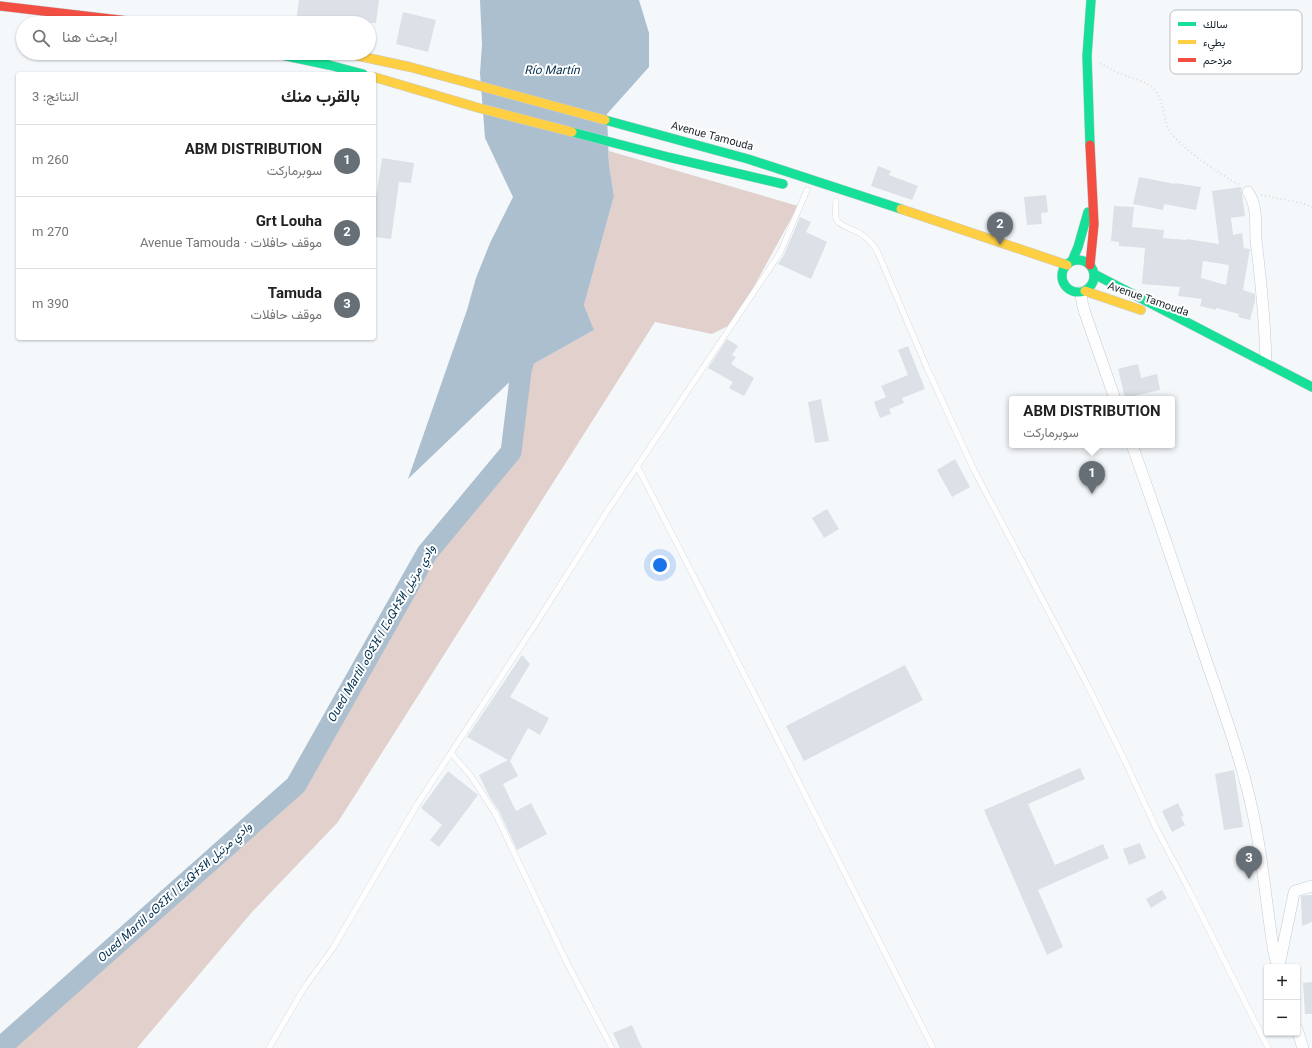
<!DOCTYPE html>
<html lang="ar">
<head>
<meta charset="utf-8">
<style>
  body { margin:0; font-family:Georgia,Vazirmatn,"Noto Sans Tifinagh",serif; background:#f2f2f2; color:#222; direction:rtl }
  .controls { position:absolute; right:12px; bottom:12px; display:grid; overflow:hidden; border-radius:4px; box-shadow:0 1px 3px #0004 }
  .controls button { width:36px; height:36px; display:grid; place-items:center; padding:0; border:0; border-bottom:1px solid #e0e0e0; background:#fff; color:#222; font:20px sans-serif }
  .you { position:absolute; left:660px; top:565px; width:14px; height:14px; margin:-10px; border:3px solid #fff; border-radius:50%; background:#1a73e8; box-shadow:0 0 0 6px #1a73e833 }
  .badge { display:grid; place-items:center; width:26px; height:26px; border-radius:50%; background:#676f76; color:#fff; font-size:13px; font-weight:700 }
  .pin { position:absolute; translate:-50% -33px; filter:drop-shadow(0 1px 2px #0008) }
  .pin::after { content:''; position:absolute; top:21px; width:14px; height:12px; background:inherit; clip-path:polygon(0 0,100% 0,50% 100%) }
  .popup { position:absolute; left:1009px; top:396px; width:166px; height:52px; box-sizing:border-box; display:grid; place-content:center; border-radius:4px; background:#fff; filter:drop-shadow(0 1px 3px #0005); font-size:13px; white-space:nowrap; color:#767676 }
  .popup b { font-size:15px; color:#222 }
  .popup::after { content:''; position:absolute; left:50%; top:100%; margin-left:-8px; border:8px solid transparent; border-top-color:#fff }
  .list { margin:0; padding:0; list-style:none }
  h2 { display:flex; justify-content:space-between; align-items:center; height:52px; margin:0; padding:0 16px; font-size:17px }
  h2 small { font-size:13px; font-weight:400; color:#767676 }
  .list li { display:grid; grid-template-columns:26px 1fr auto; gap:12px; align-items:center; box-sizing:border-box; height:72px; padding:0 16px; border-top:1px solid #e0e0e0 }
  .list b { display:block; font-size:15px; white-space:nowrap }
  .list p { margin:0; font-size:13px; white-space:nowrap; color:#767676 }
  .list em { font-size:13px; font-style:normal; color:#767676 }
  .icon { flex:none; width:22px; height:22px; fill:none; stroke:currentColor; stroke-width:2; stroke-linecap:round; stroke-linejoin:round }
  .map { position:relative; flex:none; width:1312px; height:1048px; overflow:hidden; direction:ltr }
  .search { position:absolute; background:#fff; box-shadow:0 1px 3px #0004; left:16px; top:16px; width:360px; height:44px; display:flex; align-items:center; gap:10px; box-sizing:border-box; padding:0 14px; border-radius:22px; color:#767676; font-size:15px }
  .panel { position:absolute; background:#fff; box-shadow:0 1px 3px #0004; left:16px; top:72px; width:360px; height:268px; border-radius:4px; direction:rtl }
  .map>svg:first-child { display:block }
  .forest { fill:#e1d0cb }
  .water { fill:#acbfcf }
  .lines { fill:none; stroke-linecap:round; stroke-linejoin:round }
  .river { stroke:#acbfcf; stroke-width:21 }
  .building { fill:#dbe1e7; fill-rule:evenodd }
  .lane-casing { stroke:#c5cbd1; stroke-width:6 }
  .street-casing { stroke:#c5cbd1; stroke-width:12 }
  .fast-casing { stroke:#c5cbd1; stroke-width:10 }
  .slow-casing { stroke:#c5cbd1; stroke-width:10 }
  .jam-casing { stroke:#c5cbd1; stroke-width:10 }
  .path { stroke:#dbdcdc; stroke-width:2; stroke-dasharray:1 3; stroke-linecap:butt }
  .lane { stroke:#fefefe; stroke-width:5.5 }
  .street { stroke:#fefefe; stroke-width:11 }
  .fast { stroke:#16e098; stroke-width:9 }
  .slow { stroke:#ffcf43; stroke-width:9 }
  .jam { stroke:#f24e42; stroke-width:9 }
  .labels { text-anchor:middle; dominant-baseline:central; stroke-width:4; stroke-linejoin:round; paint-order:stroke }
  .street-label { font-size:11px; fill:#1b252e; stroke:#fff }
  .water-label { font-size:12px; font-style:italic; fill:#033150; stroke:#fff }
  .key { fill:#fff; stroke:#bbbec0; stroke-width:1 }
  .key-label { font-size:11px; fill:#1b252e }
</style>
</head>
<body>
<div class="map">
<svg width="1312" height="1048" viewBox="0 0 1312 1048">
  <rect width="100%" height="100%" fill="#f5f8fb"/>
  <path class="forest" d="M609,151L798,206L734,323L712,334L655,322L338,822L252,912L137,1048H0L296,785L427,553L511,452L521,371L594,330L584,305L614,196L609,165Z"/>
  <path class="water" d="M480,0H639L649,33V67L607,114L609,165L614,196L584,305L594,330L521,371L408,479L467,310L476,278L490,243L513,197L485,138L480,73L482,44Z"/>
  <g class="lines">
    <path class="river" d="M0,1048L296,785L427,553L511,452L521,371L528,344"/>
  </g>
  <path class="building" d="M299,0H379L376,23L348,22V23H296Z
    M403,12L436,20L428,52L396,44Z
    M382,158L414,163L411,183L399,182L391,239L374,237V210Z
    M878,166L891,171L889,175L918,186L912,200L871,186Z
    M1139,177L1175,184V183L1201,187L1196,210L1164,204L1163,210L1133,204Z
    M1241,187L1245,216L1231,218L1233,235L1242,233L1244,248L1250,249L1243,290L1255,294V301L1250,320L1238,317L1239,314L1216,308V310L1200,306L1202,299L1178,296L1180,287L1142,284L1145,248L1119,246V242L1111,241L1114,206L1134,207L1132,227L1164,230L1163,238L1187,240V239L1219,244L1212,191ZM1203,261L1229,265L1226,285L1201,278Z
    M1046,195L1048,212L1041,213L1042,224L1027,225L1024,197Z
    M800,217L811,222L806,232L827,242L811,279L778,264L784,255Z
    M727,339L738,346L732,355L736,357L731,364L754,378L744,396L729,388L733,382L708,368Z
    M908,346L925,389L902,398L904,403L889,409L891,414L880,418L874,402L886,397L881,386L908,375L898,350Z
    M1138,364L1141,378L1157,374L1160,390L1125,398L1118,369Z
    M821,399L829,441L815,443L808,402Z
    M955,459L970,487L952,497L937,470Z
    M827,509L839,529L824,538L812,518Z
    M522,655L530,664L510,697L549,718L540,735L528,728L510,761L518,776L503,784L516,811L531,803L547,834L517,850L499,811L489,796L479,775L508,760L467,737Z
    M905,665L923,700L804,761L786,726Z
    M1080,768L1085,779L1028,804L1055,865L1103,844L1109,858L1038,890L1063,947L1047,955L984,810Z
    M1234,770L1243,827L1224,830L1215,774Z
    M448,771L478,795L439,847L430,840L442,825L421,808Z
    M1178,803L1184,816L1181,817L1185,825L1172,832L1162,811Z
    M1140,843L1146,858L1129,865L1123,849Z
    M1162,890L1167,898L1151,908L1146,899Z
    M1307,895H1312V922L1302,926L1301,896Z
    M1312,982V1014H1305L1303,983Z
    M632,1025L642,1048H620L613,1033Z"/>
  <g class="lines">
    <g class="lane-casing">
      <path id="lane" d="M836,201C832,229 843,223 861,234C869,239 874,245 878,253L927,368L974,470L1087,684L1123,757L1156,828L1188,888L1268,1048
        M637,466L763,711L933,1048
        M451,753L471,776L495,813L567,963L612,1048
        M269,1048L304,988L333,948L418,803L535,625L606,513L780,253L807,190"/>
    </g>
    <g class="street-casing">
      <path id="street" d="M1248,192C1258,207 1255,224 1256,240C1261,281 1265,322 1266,363
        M1081,292L1082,302L1085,313L1115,399
        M1132,445C1156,511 1178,578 1201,645C1219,699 1240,753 1252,809C1263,857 1266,905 1274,953L1278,967
        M1279,966L1294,893L1295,891L1312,886
        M1297,1029L1303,1048"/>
    </g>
    <g class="fast-casing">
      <path id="fast" d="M272,53L329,65L363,74
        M605,120L748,159L901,209
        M572,132L668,157L783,184
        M1090,145L1087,56L1091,0
        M1062 276a16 16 0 1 1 32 0a16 16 0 1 1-32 0Z
        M1072,261L1078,247L1088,212
        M1094,274L1312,387"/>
    </g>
    <g class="slow-casing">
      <path id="slow" d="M345,53L410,67L605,120
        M374,77L479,108L572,132
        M901,209L1067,265
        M1085,291L1141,310"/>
    </g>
    <g class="jam-casing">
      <path id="jam" d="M0,6L145,23
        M1090,145L1094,224L1090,265"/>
    </g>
    <path class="path" d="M1100,63C1107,66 1113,71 1119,73C1130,78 1144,80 1153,88C1163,98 1163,115 1168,128C1177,146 1222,176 1240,185
      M1261,195L1302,203L1312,207"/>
    <use href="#lane" class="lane"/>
    <use href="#street" class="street"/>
    <use href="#fast" class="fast"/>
    <use href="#slow" class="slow"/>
    <use href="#jam" class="jam"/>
  </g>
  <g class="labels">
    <g class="street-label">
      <text transform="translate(712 137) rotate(15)">Avenue Tamouda</text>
      <text transform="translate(1148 300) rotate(19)">Avenue Tamouda</text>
    </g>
    <g class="water-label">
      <text x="552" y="71">Río Martín</text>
      <text transform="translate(382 634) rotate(-60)">Oued Martil ⴰⵙⵉⴼ ⵏ ⵎⴰⵕⵜⵉⵍ وادي مرتيل</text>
      <text transform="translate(175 893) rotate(-42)">Oued Martil ⴰⵙⵉⴼ ⵏ ⵎⴰⵕⵜⵉⵍ وادي مرتيل</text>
    </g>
  </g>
  <rect x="1170" y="10" width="132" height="64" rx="6" class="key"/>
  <rect x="1178" y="22" width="18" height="4" fill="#16e098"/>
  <rect x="1178" y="40" width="18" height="4" fill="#ffcf43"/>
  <rect x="1178" y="58" width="18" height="4" fill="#f24e42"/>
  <g class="key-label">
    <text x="1203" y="28">سالك</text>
    <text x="1203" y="46">بطيء</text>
    <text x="1203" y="64">مزدحم</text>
  </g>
</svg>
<div class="controls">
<button>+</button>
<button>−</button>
</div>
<div class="you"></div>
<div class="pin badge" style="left:1092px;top:494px">1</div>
<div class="popup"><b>ABM DISTRIBUTION</b>سوبرماركت</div>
<div class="pin badge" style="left:1000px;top:245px">2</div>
<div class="pin badge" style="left:1249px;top:879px">3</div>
<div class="search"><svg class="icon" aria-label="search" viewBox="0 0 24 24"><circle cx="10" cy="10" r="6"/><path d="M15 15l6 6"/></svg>ابحث هنا</div>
<section class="panel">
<h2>بالقرب منك<small>النتائج: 3</small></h2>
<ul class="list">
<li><span class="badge">1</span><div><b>ABM DISTRIBUTION</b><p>سوبرماركت</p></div><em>260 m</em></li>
<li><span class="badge">2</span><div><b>Grt Louha</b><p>موقف حافلات · Avenue Tamouda</p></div><em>270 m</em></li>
<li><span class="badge">3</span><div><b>Tamuda</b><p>موقف حافلات</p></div><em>390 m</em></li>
</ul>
</section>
</div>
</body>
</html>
